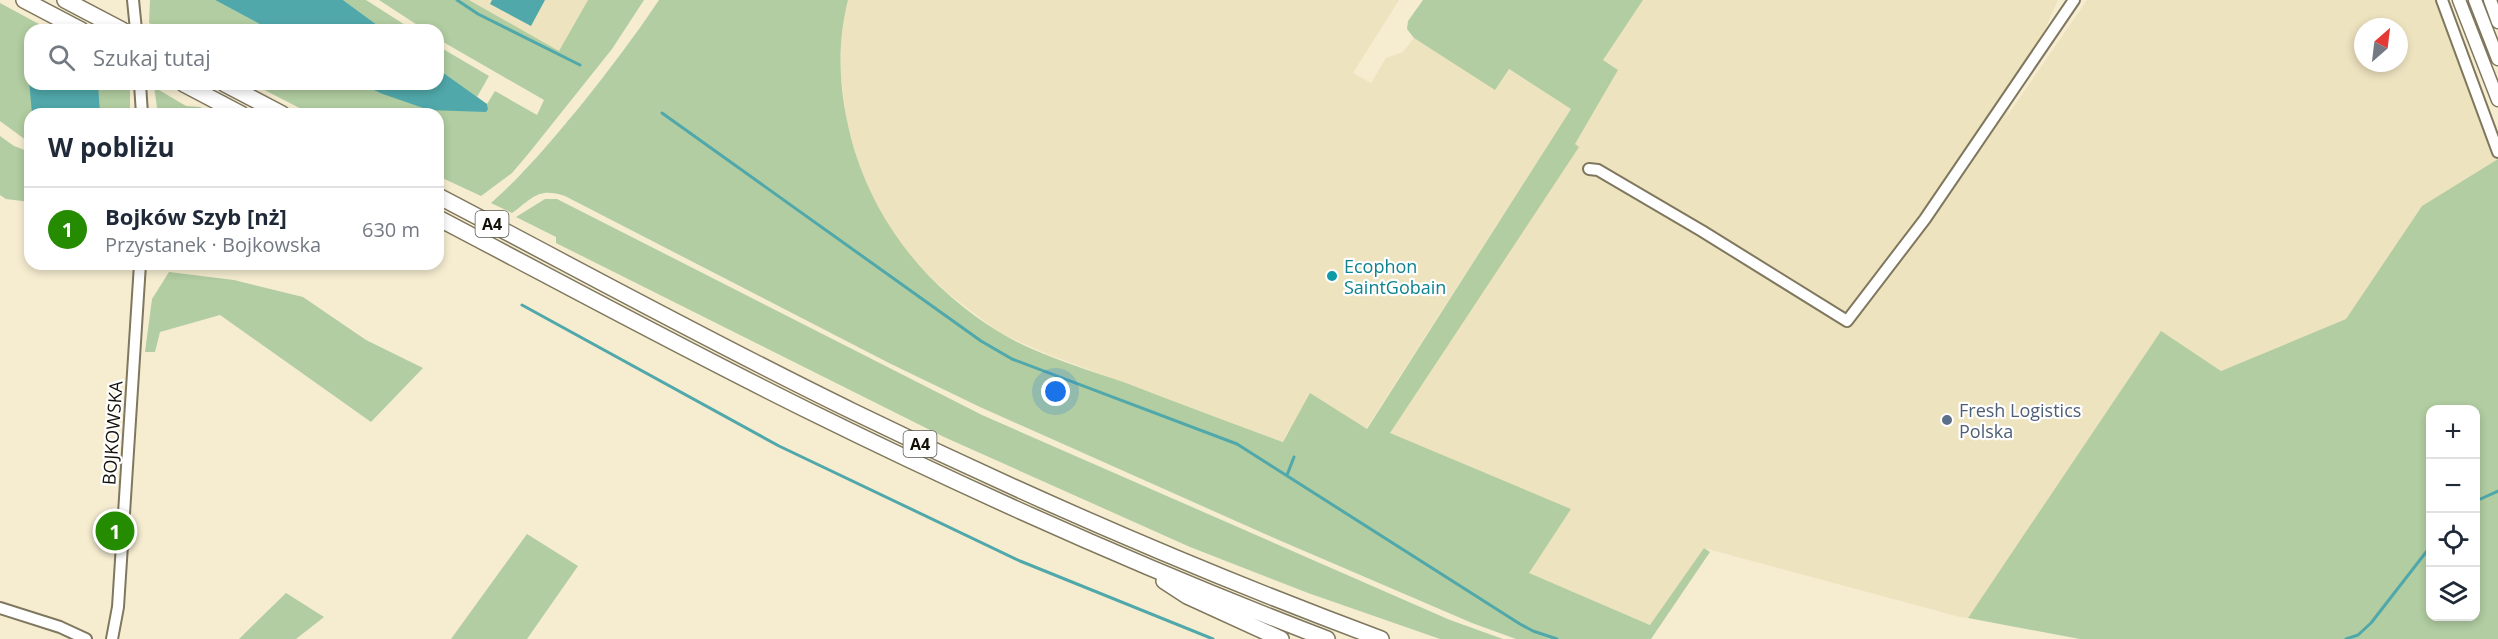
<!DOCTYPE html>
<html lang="pl">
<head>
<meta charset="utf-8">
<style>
  body { margin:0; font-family:"Open Sans",sans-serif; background:#f6f6f7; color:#1f2937 }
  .controls { position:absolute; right:18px; bottom:18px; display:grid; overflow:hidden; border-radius:12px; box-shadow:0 3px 9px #0003 }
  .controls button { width:54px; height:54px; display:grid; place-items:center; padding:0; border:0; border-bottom:2px solid #e0e1e3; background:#fff; color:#1f2937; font:30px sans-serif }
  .compass { position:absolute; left:2354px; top:18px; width:54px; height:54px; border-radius:50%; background:#fff; box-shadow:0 3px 9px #0003; rotate:28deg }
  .you { position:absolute; left:1056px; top:392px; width:21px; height:21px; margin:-15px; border:4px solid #fff; border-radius:50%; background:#1a73e8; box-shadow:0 0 0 9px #1a73e833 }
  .badge { display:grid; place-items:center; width:39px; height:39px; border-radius:50%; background:#258b01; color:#fff; font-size:20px; font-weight:700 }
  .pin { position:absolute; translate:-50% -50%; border:3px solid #fff; box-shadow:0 2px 6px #0006 }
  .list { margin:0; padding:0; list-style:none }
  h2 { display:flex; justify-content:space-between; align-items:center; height:78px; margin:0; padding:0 24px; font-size:26px }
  h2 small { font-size:20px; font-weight:400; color:#747a83 }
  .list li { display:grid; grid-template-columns:39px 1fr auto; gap:18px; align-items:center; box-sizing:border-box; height:84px; padding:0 24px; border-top:2px solid #e0e1e3 }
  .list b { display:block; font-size:22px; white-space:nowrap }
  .list p { margin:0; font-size:20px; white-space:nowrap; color:#747a83 }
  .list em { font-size:20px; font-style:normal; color:#747a83 }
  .icon { flex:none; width:33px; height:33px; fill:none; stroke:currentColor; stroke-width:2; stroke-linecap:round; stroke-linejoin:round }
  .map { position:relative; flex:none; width:2498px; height:639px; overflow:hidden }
  .search { position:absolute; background:#fff; box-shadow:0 3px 9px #0003; left:24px; top:24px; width:420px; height:66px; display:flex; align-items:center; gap:15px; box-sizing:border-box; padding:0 21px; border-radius:18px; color:#747a83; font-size:22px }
  .panel { position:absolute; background:#fff; box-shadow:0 3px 9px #0003; left:24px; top:108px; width:420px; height:162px; border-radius:18px }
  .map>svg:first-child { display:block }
  .built { fill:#eee3bf; fill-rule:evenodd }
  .green { fill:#b1cda1; fill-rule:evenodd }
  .water { fill:#50a8aa }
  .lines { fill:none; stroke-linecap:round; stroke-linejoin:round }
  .stream { stroke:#50a8aa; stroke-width:3 }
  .minor-casing { stroke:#7f775e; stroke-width:14 }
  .major-casing { stroke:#7f775e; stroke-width:15 }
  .highway-casing { stroke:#7f775e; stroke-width:18 }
  .minor { stroke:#fff; stroke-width:10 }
  .major { stroke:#fff; stroke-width:12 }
  .highway { stroke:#fff; stroke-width:15 }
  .culture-dot { fill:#0f9aa8; stroke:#fff; stroke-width:2 }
  .service-dot { fill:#5c6f8a; stroke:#fff; stroke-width:2 }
  .labels { text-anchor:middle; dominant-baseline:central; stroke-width:4.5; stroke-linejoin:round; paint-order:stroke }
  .shield { fill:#fff; stroke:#5a5851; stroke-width:1.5 }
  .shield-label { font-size:16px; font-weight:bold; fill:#131007 }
  .culture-label { font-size:18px; fill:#0d838f; stroke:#fff; text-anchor:start }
  .service-label { font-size:18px; fill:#4e5e75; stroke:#fff; text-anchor:start }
  .street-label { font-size:18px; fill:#131007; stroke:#fff }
</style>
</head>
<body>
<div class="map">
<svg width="2498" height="639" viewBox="0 0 2498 639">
  <rect width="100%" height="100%" fill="#f6edd1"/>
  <path class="built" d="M469,0H588L559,51Z
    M848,0H1399L1353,73L1371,83L1386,58L1403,52L1414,38L1495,89L1508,69L1571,109L1366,429L1288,431L1283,442L1047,354L1000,333L950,295L911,259L884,220L863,177L847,126L841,75V28Z
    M1643,0H2058L2005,119L2087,0H2439L2498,159L2422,206L2346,319L2221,371L2161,332L1968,618L1960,617L1704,548L1651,625L1528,573L1571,509L1389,433L1578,147L1575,144L1618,70L1602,60ZM2363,27H2399V63H2363Z"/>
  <path class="green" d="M150,0H215L271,30H162L149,23Z
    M343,0H366L413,30H384Z
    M379,0H469L559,51L588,0H644L612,49L529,153L512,173L481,196L438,176V114H311L253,84H361L380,93L488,109L487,104L495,91L537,115L544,100L438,39V30H425Z
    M659,0H848C835,50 840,103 855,152C880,230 930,289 999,332C1035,354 1086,369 1126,383C1178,403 1231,423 1283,442L1310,393L1367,429L1571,109L1509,69L1495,90L1414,38L1407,29L1408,21L1423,0H1643L1603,60L1618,70L1575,144L1579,147L1390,433L1571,509L1529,573L1650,625L1704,548L1710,552L1651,639H1516L1472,623L1265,534L980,407L889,363L565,196C538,187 533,198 512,213L491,203C525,173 553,139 582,104C609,70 635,36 659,0Z
    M0,3L50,30H30V84H130V114H30V143L0,121Z
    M438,46L489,76L477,97L438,69Z
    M154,87L186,106L200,107L214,114H158Z
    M0,136L14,146L30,152V202L6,199L0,195Z
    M2498,159V639H2080L1968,618L2161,331L2221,371L2346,319L2422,206ZM2430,410H2476V616H2430Z
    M545,199H557L982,415L1450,620L1503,639H1440L1308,593L1190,547L944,437L556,243V237L516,217Z
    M169,272L234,280L303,297L366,340L423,368L371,422L220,315L160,332L155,352H145L152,299Z
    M527,534L578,566L527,639H451Z
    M286,593L324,617L296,639H239Z"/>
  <path class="water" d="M215,0H343L384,30H271Z
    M492,0H545L531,26L490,4Z
    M438,69L487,104L488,109L486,112L429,110L380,93L361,84H438Z
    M29,80L30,84H98L100,114H32Z"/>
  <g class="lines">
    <path class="stream" d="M457,0L478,14L580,65
      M662,113L981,341L1012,359L1237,444L1520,624L1533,631L1557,639
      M522,305L779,446L1020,561L1213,639
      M1287,475L1294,457
      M2476,501L2498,491
      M2346,639L2358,635L2371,623L2430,547"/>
    <g class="minor-casing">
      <path id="minor" d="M133,0L136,30
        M2442,0L2498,152
        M140,84L142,114
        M1589,169L1598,170L1702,231L1847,321L1925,219L2074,0
        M0,608L60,627L86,639
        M112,639L118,607L140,264"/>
    </g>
    <g class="major-casing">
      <path id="major" d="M2459,0L2498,100
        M2475,0L2498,59
        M2490,0L2498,22"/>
    </g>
    <g class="highway-casing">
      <path id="highway" d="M24,0L81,30
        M65,0L122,30
        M184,84L241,114
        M225,84L282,114
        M438,196C576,268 712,343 852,411C1024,495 1201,572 1381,639
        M438,218C562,283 685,350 811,412C979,495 1152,572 1327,639
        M1164,581L1187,596L1281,639"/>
    </g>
    <use href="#minor" class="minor"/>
    <use href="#major" class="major"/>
    <use href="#highway" class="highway"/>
  </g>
  <circle class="culture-dot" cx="1332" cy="276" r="6"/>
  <circle class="service-dot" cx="1947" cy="420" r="6"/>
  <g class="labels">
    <g class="shield">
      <rect x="475.5" y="211" width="33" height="26" rx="4.5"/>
      <rect x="903.5" y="431" width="33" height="26" rx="4.5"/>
    </g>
    <g class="shield-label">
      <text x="492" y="224">A4</text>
      <text x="920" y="444">A4</text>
    </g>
    <g class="culture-label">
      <text x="1344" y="266">Ecophon<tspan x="1344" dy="21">SaintGobain</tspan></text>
    </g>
    <g class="service-label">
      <text x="1959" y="410">Fresh Logistics<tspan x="1959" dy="21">Polska</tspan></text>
    </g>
    <g class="street-label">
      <text transform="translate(112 433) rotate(-86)">BOJKOWSKA</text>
    </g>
  </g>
</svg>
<div class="controls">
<button>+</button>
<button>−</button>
<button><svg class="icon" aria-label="locate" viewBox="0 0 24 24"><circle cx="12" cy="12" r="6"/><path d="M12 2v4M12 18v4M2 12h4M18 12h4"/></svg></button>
<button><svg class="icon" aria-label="layers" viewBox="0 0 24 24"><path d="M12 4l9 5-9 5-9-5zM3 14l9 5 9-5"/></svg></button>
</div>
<svg class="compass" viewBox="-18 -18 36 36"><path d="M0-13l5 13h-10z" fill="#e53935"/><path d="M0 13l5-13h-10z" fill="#747a83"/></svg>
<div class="you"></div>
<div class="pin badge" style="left:115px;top:531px">1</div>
<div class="search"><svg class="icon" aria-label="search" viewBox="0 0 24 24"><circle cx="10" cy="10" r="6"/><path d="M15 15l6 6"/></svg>Szukaj tutaj</div>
<section class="panel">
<h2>W pobliżu<small></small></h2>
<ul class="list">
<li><span class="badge">1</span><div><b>Bojków Szyb [nż]</b><p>Przystanek · Bojkowska</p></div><em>630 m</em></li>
</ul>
</section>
</div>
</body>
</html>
